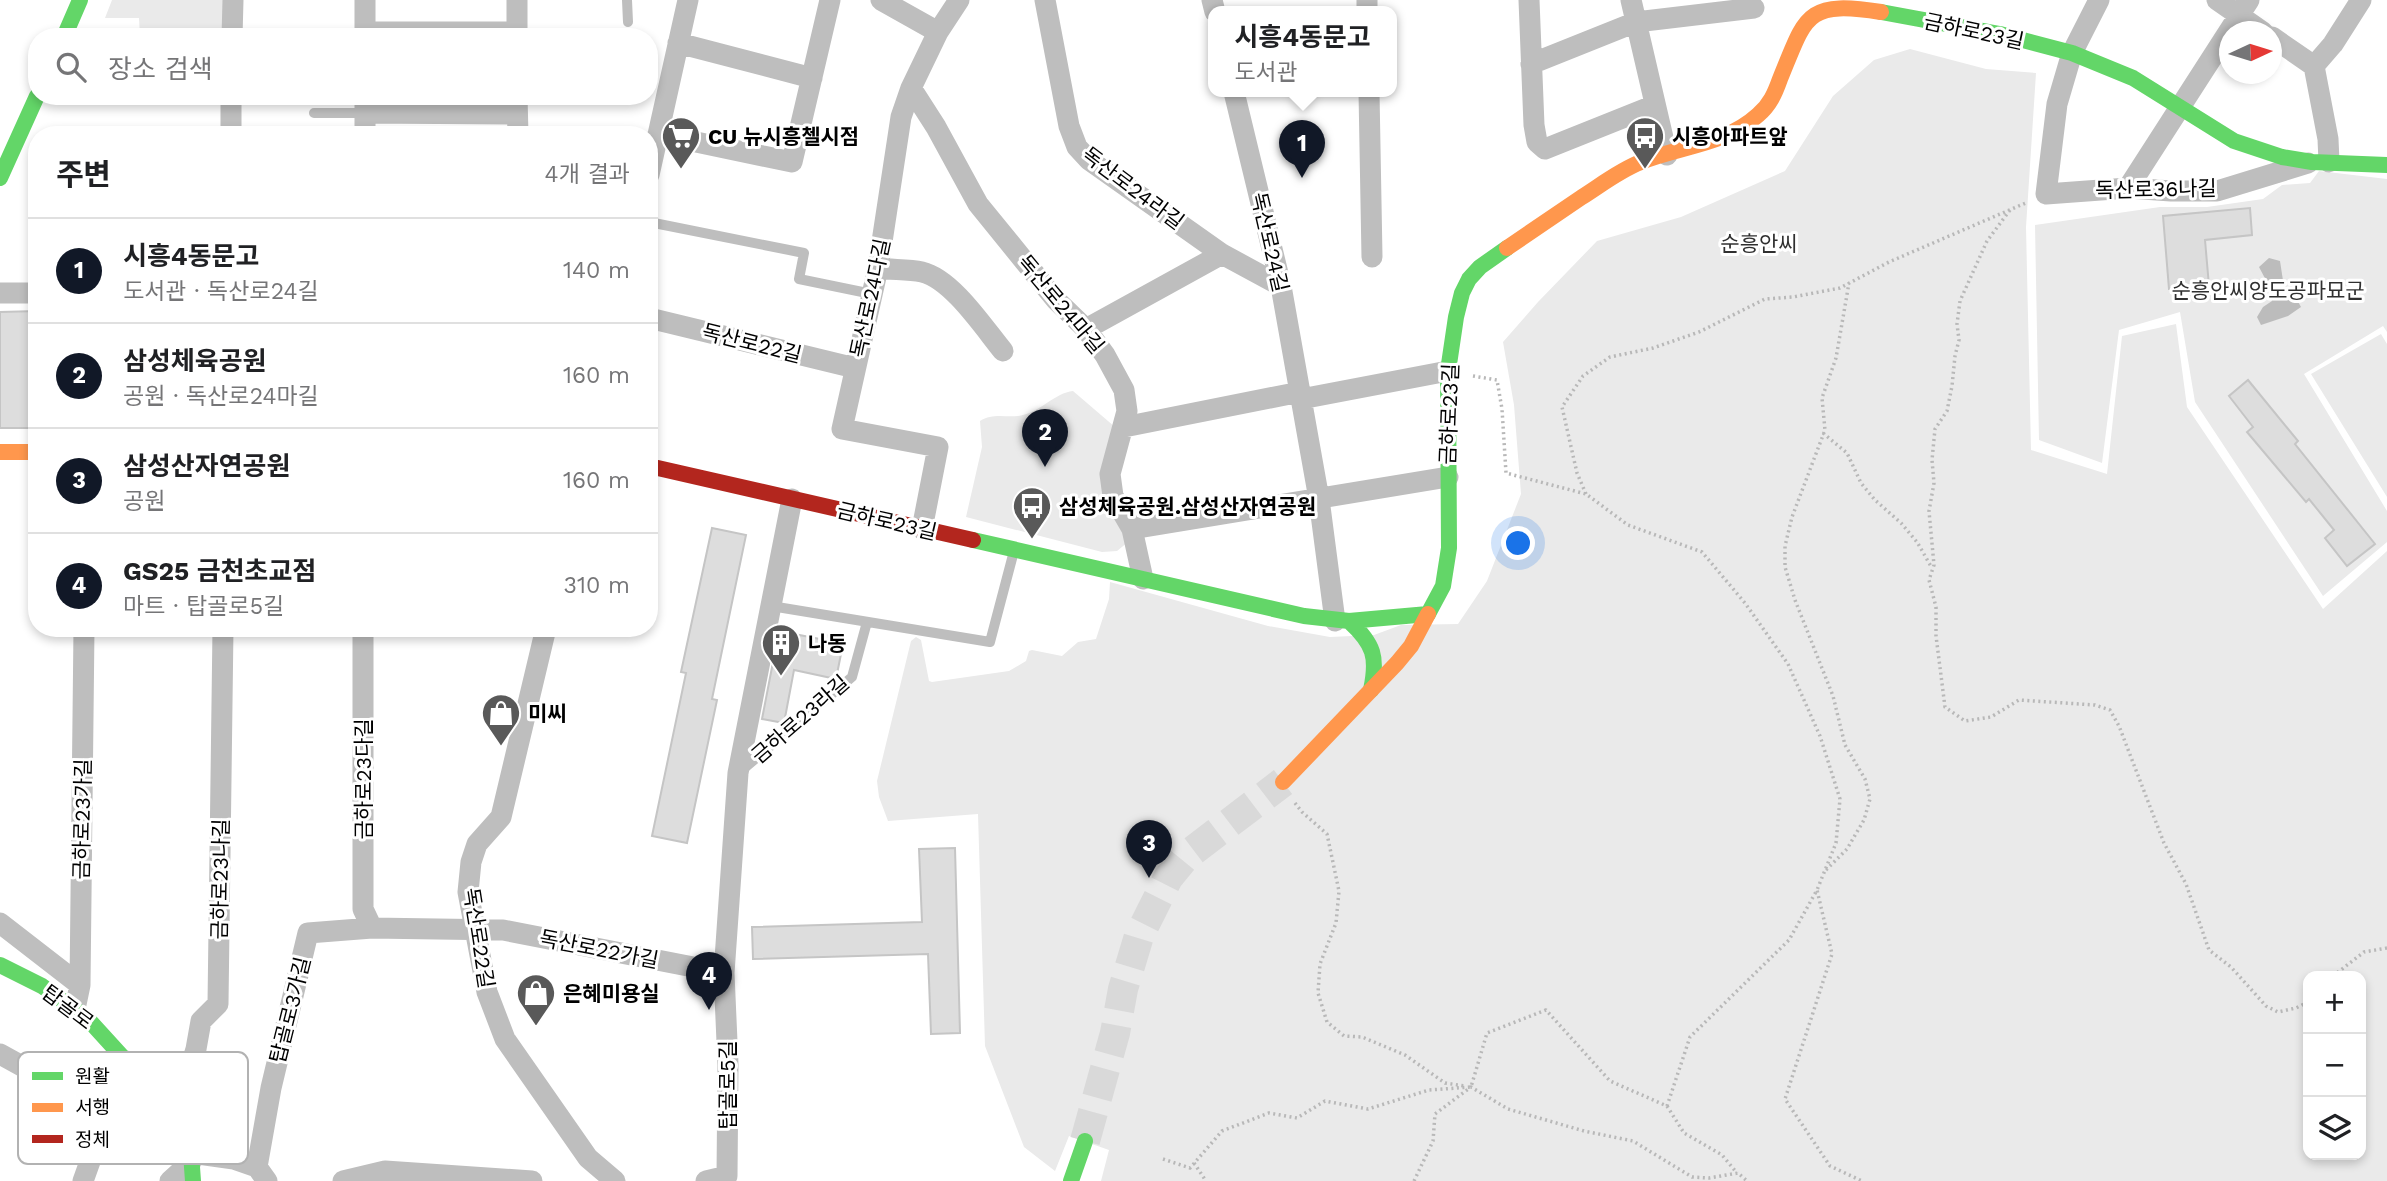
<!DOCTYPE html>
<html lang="ko">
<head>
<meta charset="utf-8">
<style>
  body { margin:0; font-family:"Work Sans","Noto Sans KR",sans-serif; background:#f2f2f2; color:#202124 }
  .controls { position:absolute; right:21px; bottom:21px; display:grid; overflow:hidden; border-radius:14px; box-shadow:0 4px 10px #0003 }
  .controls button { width:63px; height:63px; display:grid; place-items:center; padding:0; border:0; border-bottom:2px solid #e0e0e0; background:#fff; color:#202124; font:35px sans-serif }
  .compass { position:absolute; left:2219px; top:21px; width:63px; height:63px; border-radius:50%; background:#fff; box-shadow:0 4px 10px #0003; rotate:86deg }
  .you { position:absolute; left:1519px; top:544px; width:24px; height:24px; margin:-18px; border:5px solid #fff; border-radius:50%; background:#1a73e8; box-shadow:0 0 0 10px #1a73e833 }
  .badge { display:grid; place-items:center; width:46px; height:46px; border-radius:50%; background:#111827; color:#fff; font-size:23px; font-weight:700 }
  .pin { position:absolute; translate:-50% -58px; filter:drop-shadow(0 2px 4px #0008) }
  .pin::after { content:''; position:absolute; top:37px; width:24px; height:21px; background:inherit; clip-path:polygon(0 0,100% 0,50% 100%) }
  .popup { position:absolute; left:1208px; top:6px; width:189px; height:91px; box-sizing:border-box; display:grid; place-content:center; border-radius:14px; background:#fff; filter:drop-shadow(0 2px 5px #0005); font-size:23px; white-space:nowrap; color:#757577 }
  .popup b { font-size:26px; color:#202124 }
  .popup::after { content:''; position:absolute; left:50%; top:100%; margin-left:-14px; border:14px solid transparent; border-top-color:#fff }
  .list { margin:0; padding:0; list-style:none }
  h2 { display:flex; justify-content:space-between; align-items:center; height:91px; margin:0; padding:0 28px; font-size:30px }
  h2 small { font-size:23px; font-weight:400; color:#757577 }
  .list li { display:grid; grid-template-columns:46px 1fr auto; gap:21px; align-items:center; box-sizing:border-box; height:105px; padding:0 28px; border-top:2px solid #e0e0e0 }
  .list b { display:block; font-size:26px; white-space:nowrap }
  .list p { margin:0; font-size:23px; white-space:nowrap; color:#757577 }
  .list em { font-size:23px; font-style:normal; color:#757577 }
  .icon { flex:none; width:38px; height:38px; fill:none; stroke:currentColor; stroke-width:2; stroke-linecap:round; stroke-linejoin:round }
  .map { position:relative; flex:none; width:2387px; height:1181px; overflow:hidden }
  .search { position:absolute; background:#fff; box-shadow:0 4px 10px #0003; left:28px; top:28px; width:630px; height:77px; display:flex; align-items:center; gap:18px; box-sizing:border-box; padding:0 24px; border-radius:28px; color:#757577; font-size:26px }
  .panel { position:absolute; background:#fff; box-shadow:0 4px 10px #0003; left:28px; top:126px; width:630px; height:511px; border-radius:28px }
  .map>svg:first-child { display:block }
  .green { fill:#eaeaea; fill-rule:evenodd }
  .water { fill:#bcbcbc }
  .building { fill:#ddd; stroke:#c5c5c5; stroke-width:2 }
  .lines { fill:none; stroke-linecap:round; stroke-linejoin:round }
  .secondary-tunnel { stroke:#d9d9d9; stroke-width:30; stroke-dasharray:30 15; stroke-linecap:butt }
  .path { stroke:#b8b8b8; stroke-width:3.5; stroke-dasharray:2 3.5; stroke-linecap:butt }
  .lane { stroke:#bebebe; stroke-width:10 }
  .street { stroke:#bebebe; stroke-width:21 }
  .fast { stroke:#63d668; stroke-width:16 }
  .slow { stroke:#ff974d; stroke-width:16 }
  .jam { stroke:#b3261e; stroke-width:16 }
  .labels { text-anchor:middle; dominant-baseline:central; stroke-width:6; stroke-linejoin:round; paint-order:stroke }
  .street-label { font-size:21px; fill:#000; stroke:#fff }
  .poi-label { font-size:21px; font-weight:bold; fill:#000; stroke:#fff; text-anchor:start }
  .park-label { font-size:21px; fill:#303030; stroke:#fff }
  .key { fill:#fff; stroke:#b2b2b2; stroke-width:2 }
  .key-label { font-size:19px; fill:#000 }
</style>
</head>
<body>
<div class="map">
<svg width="2387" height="1181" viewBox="0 0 2387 1181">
  <rect width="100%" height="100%" fill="#fff"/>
  <path class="green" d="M112,0H225V37H140L139,18H105Z
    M1910,49L1986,69L2036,73L2026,227L2031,450L2107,474L2122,336L2176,324L2187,407L2323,609L2387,551V1181H1101L1109,1150L1069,1136L1055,1171L1024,1147L985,1046L978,814L888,821L879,797L877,781L911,641L916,637L921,640L929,681L932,682L1009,671L1026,661L1029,651L1032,650L1062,656L1078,642L1096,639L1109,599L1110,582L1268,626L1330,637L1374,635L1401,625L1458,624L1487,581L1521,494L1514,405L1503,342L1538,302L1597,241L1681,217L1785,171L1833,96L1874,60ZM2308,976H2361V1155H2308Z
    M2319,171L2387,179V332L2383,326L2304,374L2387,511V542L2323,596L2195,402L2180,312L2119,330L2102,463L2039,440L2035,225L2160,207H2207L2263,199L2282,185L2310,183Z
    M2381,334L2387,344V497L2311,374Z
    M1073,391L1122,433L1113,459L1128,542L1117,551L1102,552L966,517L982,447L980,421C994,412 1009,419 1023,415C1041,411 1055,393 1073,391Z"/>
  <path class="water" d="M2269,258L2280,261L2284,287L2296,298L2301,307L2288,316L2261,325L2257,317L2263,307L2272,301L2268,284L2259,267Z"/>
  <path class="building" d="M2250,208L2252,235L2205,240L2209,286L2169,289L2163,216Z
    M37,311V428H0V312Z
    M2248,380L2298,441L2295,444L2375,544L2347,566L2325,538L2334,530L2309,499L2306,502L2247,432L2253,427L2229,396Z
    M712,528L746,535L712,699L717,700L687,843L652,836L686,673L681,672Z
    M779,631L825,640L826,635L844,639L836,679L794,670L784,723L762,719Z
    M955,848L960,1033L931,1034L928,954L753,959L752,927L922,922L919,849Z"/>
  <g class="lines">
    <path class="secondary-tunnel" d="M1085,1141L1115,1033L1123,989L1139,936L1168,878L1186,856L1283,782"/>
    <path class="path" d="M2010,210L1987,241L1960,301L1957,324L1959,340L1955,356L1952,386L1947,411L1935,429L1932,460L1934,483L1929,511L1934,565L1929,580L1936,607V636L1945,707L1965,721L1991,717L2019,700L2095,705L2110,710L2119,726L2164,843L2186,884L2209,950L2231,967L2266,1006L2278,1012L2296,1008L2308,1002
      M1473,376L1497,380L1502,409L1506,473L1586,494L1628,525L1702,552L1745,603L1788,664L1820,736L1840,799L1836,843L1817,890
      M1823,433L1847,453L1861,483L1875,500L1901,523L1917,542L1932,568
      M1586,494L1577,473L1562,407L1583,376L1610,357L1653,348L1699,332L1765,299L1793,297L1840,288L1889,262L2028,202
      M1295,803L1302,812L1327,834L1339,891L1336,923L1320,964L1318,993L1327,1022L1344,1036L1362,1037L1405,1055L1445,1083L1465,1086
      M1826,870L1847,849L1864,820L1870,799L1865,779L1845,745L1833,696L1795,600L1785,567V546L1792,517L1825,430L1822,398L1836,358L1849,283
      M2333,976L2364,952L2387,948
      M1667,1106L1684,1133L1722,1155L1737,1173
      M1163,1159L1190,1168L1222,1131L1269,1113L1297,1118L1325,1101L1368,1109L1429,1090L1471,1087L1487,1033L1546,1010L1610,1081L1667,1106L1690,1037L1789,940L1817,890L1832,954L1785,1099L1830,1166L1862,1181
      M1194,1163L1206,1181
      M1414,1181L1433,1141L1435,1114L1471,1087L1508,1109L1584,1131L1633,1141L1692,1177L1709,1178L1738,1173L1747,1181"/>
    <path class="lane" d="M627,0L628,22
      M314,113H365
      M649,222L804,253L799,279L872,294
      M771,606L990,642L1014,551
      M741,771L852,677L867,622"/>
    <path class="street" d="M517,0V37
      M881,0L938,32
      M1045,0L1069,126L1077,147L1089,160L1222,254L1281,286
      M1212,0L1215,12
      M1529,0L1534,125L1537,142L1545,149L1655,105
      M1631,0L1667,155
      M2099,0L2072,53L2057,104L2046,194L2128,188L2171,191H2217L2308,163
      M2217,0L2263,32
      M1367,12V0
      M365,32H517
      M232,37L233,0
      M365,37V0
      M2272,37L2314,66
      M678,43L812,78
      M1531,64L1636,22L1754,8
      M2314,66L2328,139L2329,162
      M2314,66L2333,44L2361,0
      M911,88L936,127L978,204L1056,300L1086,329L1105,355L1124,390L1127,411L1110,474L1113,496L1132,529L1143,579
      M1234,92L1281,286L1319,499L1335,621
      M1369,92L1372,257
      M517,96L518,135
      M365,113L517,114
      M658,134L792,162L830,0
      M231,135V96
      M365,135V96
      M649,175L688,0
      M2128,188L2249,0
      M878,268C892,270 908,269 922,272C952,279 984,328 1003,351
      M0,293H37
      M649,318L855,368
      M1086,329L1222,254
      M1301,399L1448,371
      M1124,427L1300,392
      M922,529L938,447L842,429L878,268L901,117L911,88L938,32L959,0
      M1132,529L1448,477
      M363,628V909L372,928
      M546,628L501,817L477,844L471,862L468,892L487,992L505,1039L588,1158L615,1181
      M0,923L80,985
      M75,1009L80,985L84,628
      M0,1054L107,1113
      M174,1120L196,1049L201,1021L218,1004L223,628
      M191,1153L234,1159L257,1167L267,1181
      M257,1167L271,1088L308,933L372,928L503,930L724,973
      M83,1181L126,1061
      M170,1181L191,1162
      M343,1181L385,1171L532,1181
      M706,1181L727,1176L728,1065L724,973L738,773L792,499"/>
    <path class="fast" d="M1881,12L2000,34L2072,53L2133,78L2234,141L2282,157L2312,162L2387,165
      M64,37L80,0
      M0,178L37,96
      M973,540L1304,616L1349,621L1428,614L1443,586L1449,548L1448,371L1456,317L1462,293L1469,279L1480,267L1507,248
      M1349,621C1374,644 1378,657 1371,690
      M0,965L42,986L87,1018L158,1096L185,1136L191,1153L193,1181
      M1071,1181L1085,1141"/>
    <path class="slow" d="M1507,248C1532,231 1557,214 1582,197C1601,185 1620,170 1641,162C1681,146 1725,145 1758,115C1770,105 1775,93 1780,79C1806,16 1805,0 1881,12
      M0,452H37
      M1283,782L1397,663L1411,646L1428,614"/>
    <path class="jam" d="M649,466L973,540"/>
  </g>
  <defs>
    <g id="supermarket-pin" transform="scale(2.0125)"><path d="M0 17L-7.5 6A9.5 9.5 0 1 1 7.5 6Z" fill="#595959" stroke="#fff"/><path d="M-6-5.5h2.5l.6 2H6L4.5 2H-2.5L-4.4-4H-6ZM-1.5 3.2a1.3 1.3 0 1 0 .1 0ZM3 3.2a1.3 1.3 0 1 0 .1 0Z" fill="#fff"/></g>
    <g id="bus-pin" transform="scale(2.0125)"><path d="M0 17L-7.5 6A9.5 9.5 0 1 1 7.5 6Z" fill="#595959" stroke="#fff"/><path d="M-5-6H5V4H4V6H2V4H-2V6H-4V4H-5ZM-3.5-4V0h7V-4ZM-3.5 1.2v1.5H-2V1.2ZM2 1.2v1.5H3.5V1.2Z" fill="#fff"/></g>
    <g id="building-pin" transform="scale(2.0125)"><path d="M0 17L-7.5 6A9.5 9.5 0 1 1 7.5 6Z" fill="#595959" stroke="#fff"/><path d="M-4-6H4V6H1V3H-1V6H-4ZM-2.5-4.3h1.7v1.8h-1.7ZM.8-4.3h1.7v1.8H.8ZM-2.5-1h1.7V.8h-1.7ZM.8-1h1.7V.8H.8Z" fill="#fff"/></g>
    <g id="shop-pin" transform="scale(2.0125)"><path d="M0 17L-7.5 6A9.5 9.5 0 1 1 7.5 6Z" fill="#595959" stroke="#fff"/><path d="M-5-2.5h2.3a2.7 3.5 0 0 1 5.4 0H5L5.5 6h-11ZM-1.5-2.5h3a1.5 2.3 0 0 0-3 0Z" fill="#fff"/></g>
  </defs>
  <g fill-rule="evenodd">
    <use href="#supermarket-pin" x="681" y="136"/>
    <use href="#bus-pin" x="1645" y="136"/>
    <use href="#bus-pin" x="1032" y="506"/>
    <use href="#building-pin" x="781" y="643"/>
    <use href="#shop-pin" x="501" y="713"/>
    <use href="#shop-pin" x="536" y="993"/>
  </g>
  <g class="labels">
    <g class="street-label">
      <text transform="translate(1974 31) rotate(12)">금하로23길</text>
      <text transform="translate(1133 188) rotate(37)">독산로24라길</text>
      <text transform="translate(2156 189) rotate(-1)">독산로36나길</text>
      <text transform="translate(1270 242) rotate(77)">독산로24길</text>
      <text transform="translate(870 298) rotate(-78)">독산로24다길</text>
      <text transform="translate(1061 304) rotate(50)">독산로24마길</text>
      <text transform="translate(752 343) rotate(14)">독산로22길</text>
      <text transform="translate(1449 414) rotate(-88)">금하로23길</text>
      <text transform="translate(887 521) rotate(13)">금하로23길</text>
      <text transform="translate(800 719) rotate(-41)">금하로23라길</text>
      <text transform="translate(363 779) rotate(-90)">금하로23다길</text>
      <text transform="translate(82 819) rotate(-89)">금하로23가길</text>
      <text transform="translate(220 879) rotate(-89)">금하로23나길</text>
      <text transform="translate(479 938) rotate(81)">독산로22길</text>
      <text transform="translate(599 949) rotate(11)">독산로22가길</text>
      <text transform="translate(68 1007) rotate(37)">탑골로</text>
      <text transform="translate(290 1010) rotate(-76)">탑골로3가길</text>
      <text transform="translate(727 1085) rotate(-90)">탑골로5길</text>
    </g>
    <g class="poi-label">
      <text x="708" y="136">CU 뉴시흥첼시점</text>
      <text x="1672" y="136">시흥아파트앞</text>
      <text x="1059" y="506">삼성체육공원.삼성산자연공원</text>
      <text x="808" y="643">나동</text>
      <text x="528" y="713">미씨</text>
      <text x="563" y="993">은혜미용실</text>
    </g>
    <g class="park-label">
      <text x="1759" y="243">순흥안씨</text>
      <text x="2268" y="290">순흥안씨양도공파묘군</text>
    </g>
  </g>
  <rect x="18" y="1052" width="230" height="112" rx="10" class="key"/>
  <rect x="32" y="1072" width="31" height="8" fill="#63d668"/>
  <rect x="32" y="1103" width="31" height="9" fill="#ff974d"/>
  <rect x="32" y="1135" width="31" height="8" fill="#b3261e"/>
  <g class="key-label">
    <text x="75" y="1083">원활</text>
    <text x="75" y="1114">서행</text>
    <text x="75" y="1146">정체</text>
  </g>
</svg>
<div class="controls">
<button>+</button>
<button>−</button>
<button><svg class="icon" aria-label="layers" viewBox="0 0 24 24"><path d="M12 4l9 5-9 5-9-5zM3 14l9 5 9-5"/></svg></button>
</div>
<svg class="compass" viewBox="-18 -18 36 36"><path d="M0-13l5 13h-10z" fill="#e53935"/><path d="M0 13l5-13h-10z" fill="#757577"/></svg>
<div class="you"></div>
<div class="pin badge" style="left:1302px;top:178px">1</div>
<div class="popup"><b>시흥4동문고</b>도서관</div>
<div class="pin badge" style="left:1045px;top:467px">2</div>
<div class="pin badge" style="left:1149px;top:878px">3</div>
<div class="pin badge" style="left:709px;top:1010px">4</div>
<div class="search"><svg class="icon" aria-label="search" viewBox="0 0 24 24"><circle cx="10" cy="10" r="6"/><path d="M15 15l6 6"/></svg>장소 검색</div>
<section class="panel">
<h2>주변<small>4개 결과</small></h2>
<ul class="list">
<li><span class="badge">1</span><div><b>시흥4동문고</b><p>도서관 · 독산로24길</p></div><em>140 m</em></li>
<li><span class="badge">2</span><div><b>삼성체육공원</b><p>공원 · 독산로24마길</p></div><em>160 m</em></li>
<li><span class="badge">3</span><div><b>삼성산자연공원</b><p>공원</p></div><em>160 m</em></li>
<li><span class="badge">4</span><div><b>GS25 금천초교점</b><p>마트 · 탑골로5길</p></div><em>310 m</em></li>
</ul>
</section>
</div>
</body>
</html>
